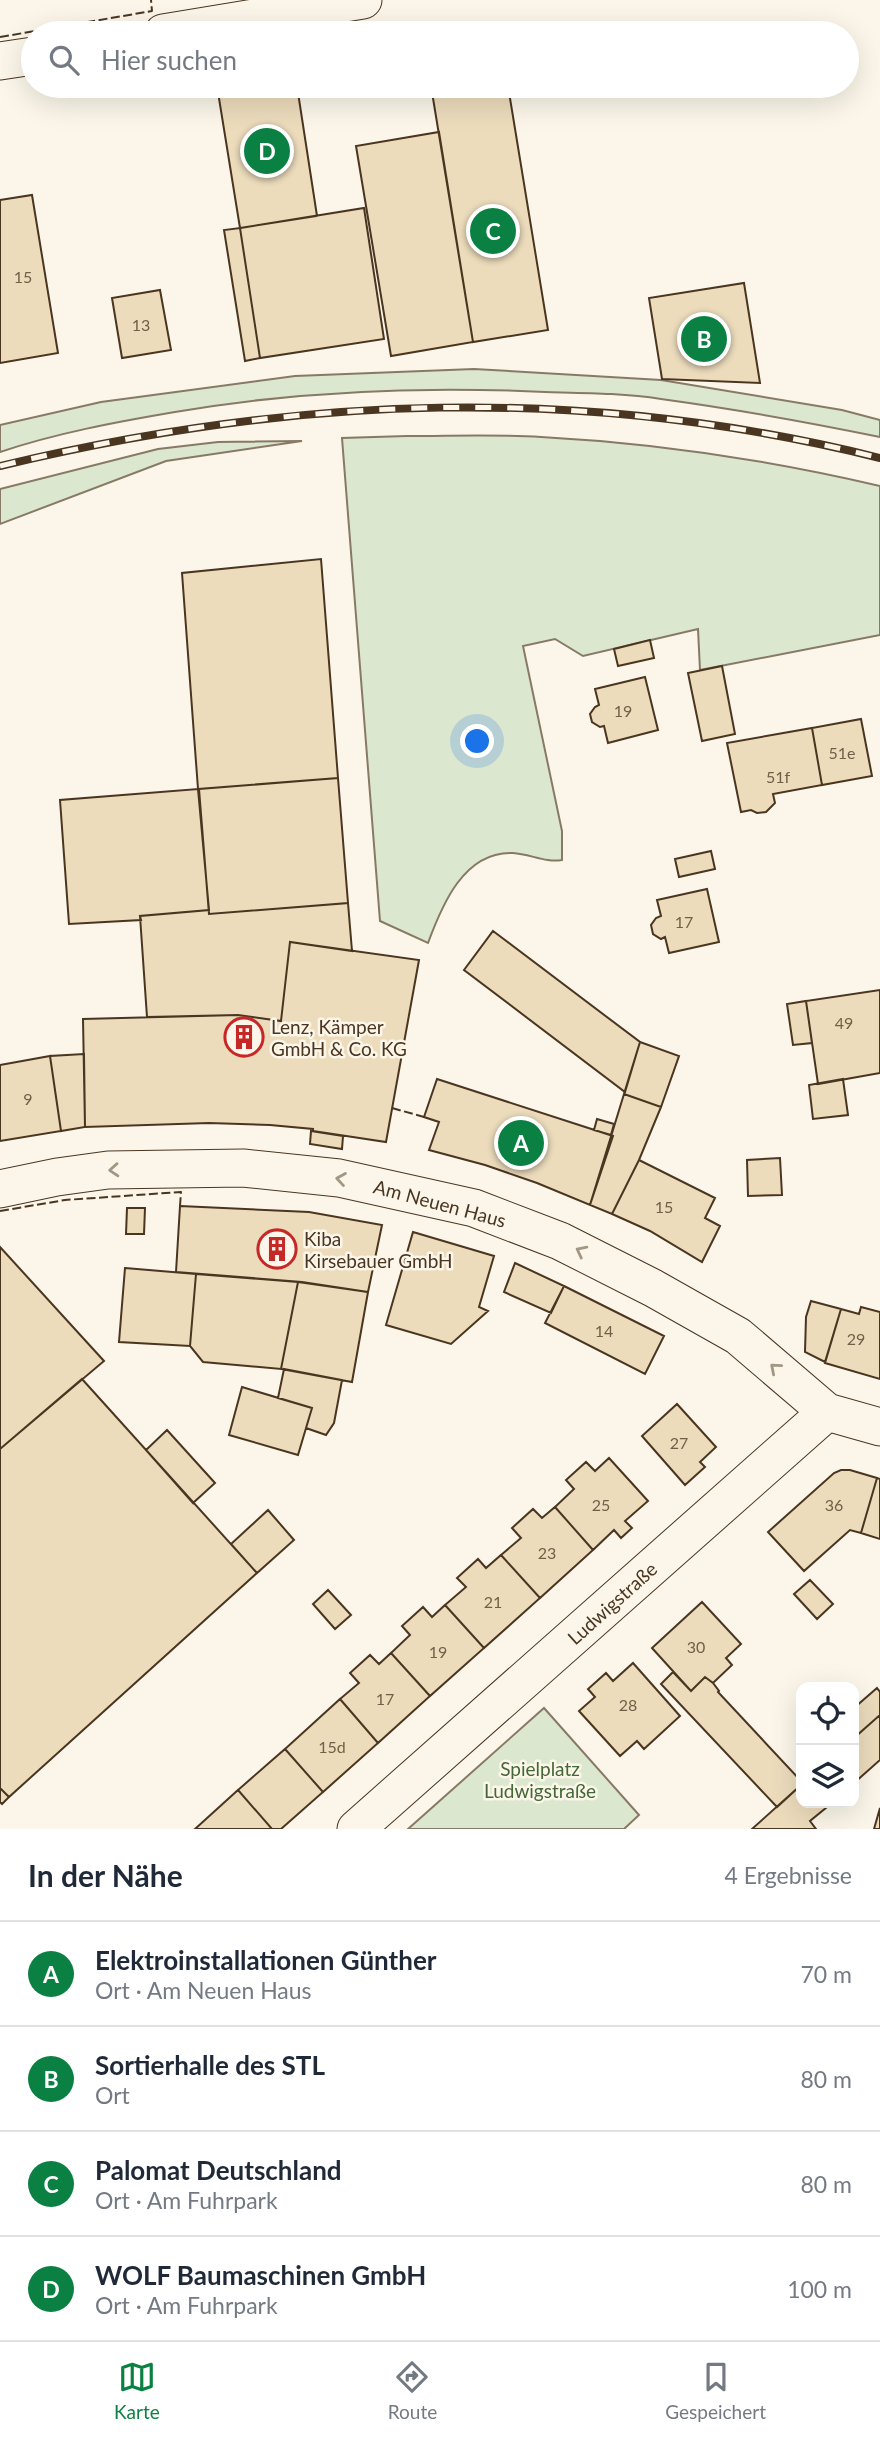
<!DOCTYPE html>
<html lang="de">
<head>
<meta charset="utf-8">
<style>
  body { margin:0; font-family:Lato,sans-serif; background:#f6f6f7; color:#1f2937 }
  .controls { position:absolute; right:21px; bottom:21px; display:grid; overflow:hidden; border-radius:14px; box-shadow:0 7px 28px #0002 }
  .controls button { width:63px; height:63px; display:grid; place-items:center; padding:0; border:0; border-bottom:2px solid #e0e1e3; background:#fff; color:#1f2937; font:35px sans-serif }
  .you { position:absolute; left:478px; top:742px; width:24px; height:24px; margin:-18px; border:5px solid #fff; border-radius:50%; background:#1a73e8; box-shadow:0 0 0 10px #1a73e833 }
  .badge { display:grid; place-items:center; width:46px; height:46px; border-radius:50%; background:#0b8043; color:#fff; font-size:23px; font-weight:700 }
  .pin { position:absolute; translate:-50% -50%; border:4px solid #fff; box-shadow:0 2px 7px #0006 }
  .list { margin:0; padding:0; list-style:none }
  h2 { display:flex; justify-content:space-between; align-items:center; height:91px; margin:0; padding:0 28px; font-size:30px }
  h2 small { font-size:23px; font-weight:400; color:#747a83 }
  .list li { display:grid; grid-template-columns:46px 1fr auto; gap:21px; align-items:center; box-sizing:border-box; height:105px; padding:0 28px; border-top:2px solid #e0e1e3 }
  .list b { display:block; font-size:26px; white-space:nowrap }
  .list p { margin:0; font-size:23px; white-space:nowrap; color:#747a83 }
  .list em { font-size:23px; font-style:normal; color:#747a83 }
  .icon { flex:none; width:38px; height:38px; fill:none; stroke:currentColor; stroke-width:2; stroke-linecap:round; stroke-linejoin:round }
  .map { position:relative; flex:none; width:880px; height:1829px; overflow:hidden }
  .search { position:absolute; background:#fff; box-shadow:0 7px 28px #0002; left:21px; right:21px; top:21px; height:77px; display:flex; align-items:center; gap:18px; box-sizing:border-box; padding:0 24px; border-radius:38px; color:#747a83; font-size:26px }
  .sheet { height:511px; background:#fff }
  nav { display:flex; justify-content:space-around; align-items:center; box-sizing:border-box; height:98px; border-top:2px solid #e0e1e3; background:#fff; font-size:19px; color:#747a83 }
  nav a { display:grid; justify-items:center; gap:4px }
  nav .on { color:#0b8043 }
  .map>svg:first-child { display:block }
  .green { fill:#dce7d0; stroke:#887966; stroke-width:2 }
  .building { fill:#ecdcbc; stroke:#4a3520; stroke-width:2 }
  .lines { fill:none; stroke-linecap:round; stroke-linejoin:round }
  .minor-casing { stroke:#4a3520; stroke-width:39 }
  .minor { stroke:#fbf6e9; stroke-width:37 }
  .rail-casing { stroke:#4a3520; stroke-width:8 }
  .rail { stroke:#fbf6e9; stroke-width:5; stroke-dasharray:16; stroke-linecap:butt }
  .fence { stroke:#4a3520; stroke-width:2; stroke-dasharray:9 3.5; stroke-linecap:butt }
  .oneway { stroke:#a29684 }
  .labels { text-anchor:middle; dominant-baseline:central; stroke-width:5; stroke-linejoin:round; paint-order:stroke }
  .number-label { font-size:16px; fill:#725f47 }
  .poi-label { font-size:19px; fill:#4a3520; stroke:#fbf6e9; text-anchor:start }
  .street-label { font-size:19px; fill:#4a3520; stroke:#fbf6e9 }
  .park-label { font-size:19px; fill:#436837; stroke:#fbf6e9 }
</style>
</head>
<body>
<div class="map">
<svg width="880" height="1829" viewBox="0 0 880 1829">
  <rect width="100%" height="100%" fill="#fbf6e9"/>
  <path class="green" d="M474,369L661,380L842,410L880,420V437C807,422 734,409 661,399C623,393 583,393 545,392C421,386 297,391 175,412C116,422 57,433 0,452V425L101,402L295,376Z
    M407,436C452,436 497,434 541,437C655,443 769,460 880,486V635L700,670L698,629L583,656L555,639L523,646L562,831V860C546,863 530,854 513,853C464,851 442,905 428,943L380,921L342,438Z
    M302,441L166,461L0,524V489L158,449L218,442Z
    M544,1708L639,1815L624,1829H408Z"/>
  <path class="building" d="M217,86H297L317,216L240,228Z
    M431,86H508L548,330L473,342Z
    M439,132L473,342L391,356L356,146Z
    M32,195L58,353L0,363V200Z
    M364,208L384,339L260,358L240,228Z
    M240,228L260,358L245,361L224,230Z
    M744,283L760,383L662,379L649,298Z
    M160,290L171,350L122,358L112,298Z
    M321,559L338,778L198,789L182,573Z
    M650,640L654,658L618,666L614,649Z
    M722,666L735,734L702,741L688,673Z
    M645,677L658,730L608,743L604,726L600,727L592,722L590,714L595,707L599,705L595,689Z
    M861,719L872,776L822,785L812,728Z
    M812,728L822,785L773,794L775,803L766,812L757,813L751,810L741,812L727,743Z
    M338,778L348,903L209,914L199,789Z
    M198,789L209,910L140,916L141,920L69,924L60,800Z
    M711,851L715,869L679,877L675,859Z
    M707,889L719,942L669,953L665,937L661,939L653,934L651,925L656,918L661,916L657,900Z
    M348,903L352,951L290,942L281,1021L238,1015L147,1017L140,916L209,910V914Z
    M493,931L640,1042L625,1092L464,970Z
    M290,942L419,960L386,1142L313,1131V1129L270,1125L209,1123L85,1127L83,1019L238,1015L281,1021Z
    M880,990V1073L818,1084L806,1001Z
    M806,1001L812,1043L793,1045L787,1004Z
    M640,1042L679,1056L661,1107L624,1094Z
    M84,1054L85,1127L61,1131L50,1056Z
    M50,1056L61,1131L0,1141V1065Z
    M437,1079L613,1136L590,1205L537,1183L485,1165L429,1150L439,1122L424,1117Z
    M843,1079L848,1115L813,1119L809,1085Z
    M624,1094L661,1107L639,1160L612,1214L590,1205Z
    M597,1119L614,1124L611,1135L594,1130Z
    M311,1131L343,1136L342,1149L310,1144Z
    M780,1158L782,1195L748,1196L747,1160Z
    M639,1160L715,1198L705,1218L720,1226L702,1262L650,1231L612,1214Z
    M180,1206L309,1212L382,1225L368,1292L302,1282L176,1272Z
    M127,1208H145L144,1234H126Z
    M413,1232L494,1256L479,1307L488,1311L451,1344L386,1325Z
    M0,1247L104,1361L0,1449Z
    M515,1263L564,1286L551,1313L504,1292Z
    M125,1268L196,1274L190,1346L119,1342Z
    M196,1274L298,1282L281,1369L203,1362L190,1346Z
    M298,1282L368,1292L352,1382L281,1369Z
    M564,1286L664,1336L645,1374L545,1323Z
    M811,1301L841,1309L825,1362L805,1352L806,1317Z
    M861,1307L880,1312V1379L825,1363L841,1309L859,1314Z
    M284,1369L342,1380L334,1423L326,1435L306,1428L312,1408L278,1398Z
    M82,1379L257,1573L9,1797L0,1788V1449Z
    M242,1387L312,1408L298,1455L229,1435Z
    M677,1404L716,1447L700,1462L705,1467L685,1485L642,1436Z
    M167,1430L215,1483L193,1503L146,1450Z
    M609,1458L648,1501L625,1521L632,1528L621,1538L614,1530L593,1550L555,1507L574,1489L566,1480L586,1462L595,1471Z
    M841,1470H850L877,1478L861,1533L850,1530L804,1571L768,1532L834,1473Z
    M877,1478L880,1479V1539L861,1533Z
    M555,1507L593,1550L540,1598L501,1555L521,1538L512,1528L533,1509L542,1518Z
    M268,1510L294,1540L257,1573L231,1544Z
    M501,1555L540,1598L484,1648L445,1605L466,1587L457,1578L478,1559L486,1568Z
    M810,1580L833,1604L817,1619L794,1594Z
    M328,1590L351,1615L335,1629L313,1604Z
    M702,1602L741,1644L726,1658L732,1665L713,1683L705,1677L691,1691L652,1648Z
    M445,1605L484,1648L430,1696L391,1653L410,1635L402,1626L423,1607L432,1617Z
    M391,1653L430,1696L378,1743L340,1699L359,1683L350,1673L370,1655L379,1664Z
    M633,1663L680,1716L644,1749L637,1741L620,1756L579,1711L595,1697L588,1689L606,1673L613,1681Z
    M673,1672L691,1691L705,1677L713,1683L719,1691L718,1692L801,1781V1785L777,1807L661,1684Z
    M877,1688L880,1692V1715L855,1737L854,1708Z
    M340,1699L378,1743L323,1792L285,1749Z
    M880,1715V1760L854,1783V1738Z
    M285,1749L323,1792L281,1829H272L238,1790Z
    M801,1785V1803H832L810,1821L816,1829H752Z
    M0,1788L9,1797L2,1804L0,1802Z
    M238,1790L272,1829H195Z
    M880,1808V1829H874Z"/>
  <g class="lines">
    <g class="minor-casing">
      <path id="minor" d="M163,33L363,0
        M0,61L33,56
        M0,1189L57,1177L108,1170L243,1168L339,1178L474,1208L560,1241L653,1288L738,1336L827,1412L880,1427
        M356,1829L827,1412"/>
    </g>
    <use href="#minor" class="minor"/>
    <g class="rail-casing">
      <path id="rail" d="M0,466C295,395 584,384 880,458"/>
    </g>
    <use href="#rail" class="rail"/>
    <path class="fence" d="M0,37L152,11L151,0
      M392,1108L424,1117
      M0,1211L65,1200L181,1192L180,1206"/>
  </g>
  <defs><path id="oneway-chevron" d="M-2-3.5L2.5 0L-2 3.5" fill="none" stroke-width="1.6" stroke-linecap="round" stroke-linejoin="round" transform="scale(1.75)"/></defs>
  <g class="oneway">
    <use href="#oneway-chevron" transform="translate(114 1170) rotate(176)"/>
    <use href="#oneway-chevron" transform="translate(341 1179) rotate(-171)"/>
    <use href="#oneway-chevron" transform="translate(581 1251) rotate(-153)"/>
    <use href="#oneway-chevron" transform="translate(775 1368) rotate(-139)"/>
  </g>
  <defs>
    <g id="building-ring" transform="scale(2.0125)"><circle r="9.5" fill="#fbf6e9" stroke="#c62828" stroke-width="1.5"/><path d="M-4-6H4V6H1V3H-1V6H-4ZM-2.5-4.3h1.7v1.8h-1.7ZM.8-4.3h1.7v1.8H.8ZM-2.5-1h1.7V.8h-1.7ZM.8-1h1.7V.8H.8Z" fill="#c62828"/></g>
  </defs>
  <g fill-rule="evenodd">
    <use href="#building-ring" x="244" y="1037"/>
    <use href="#building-ring" x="277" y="1249"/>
  </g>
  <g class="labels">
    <g class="number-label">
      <text x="23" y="276">15</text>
      <text x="141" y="324">13</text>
      <text x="623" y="710">19</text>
      <text x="842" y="752">51e</text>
      <text x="778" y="776">51f</text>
      <text x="684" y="921">17</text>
      <text x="844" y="1022">49</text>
      <text x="28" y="1098">9</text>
      <text x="664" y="1206">15</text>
      <text x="604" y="1330">14</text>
      <text x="856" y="1338">29</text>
      <text x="679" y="1442">27</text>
      <text x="601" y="1504">25</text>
      <text x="834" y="1504">36</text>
      <text x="547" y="1552">23</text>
      <text x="493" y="1601">21</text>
      <text x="696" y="1646">30</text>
      <text x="438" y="1651">19</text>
      <text x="385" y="1698">17</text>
      <text x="628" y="1704">28</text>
      <text x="332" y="1746">15d</text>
    </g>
    <g class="poi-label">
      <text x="271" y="1026">Lenz, Kämper<tspan x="271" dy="22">GmbH &amp; Co. KG</tspan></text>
      <text x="304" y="1238">Kiba<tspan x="304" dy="22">Kirsebauer GmbH</tspan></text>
    </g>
    <g class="street-label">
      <text transform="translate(440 1203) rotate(15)">Am Neuen Haus</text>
      <text transform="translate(612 1603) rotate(-42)">Ludwigstraße</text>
    </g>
    <g class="park-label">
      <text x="540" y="1768">Spielplatz<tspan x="540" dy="22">Ludwigstraße</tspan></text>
    </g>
  </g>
</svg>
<div class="controls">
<button><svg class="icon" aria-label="locate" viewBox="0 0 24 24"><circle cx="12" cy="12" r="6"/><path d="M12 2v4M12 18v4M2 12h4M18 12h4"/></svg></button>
<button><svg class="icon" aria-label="layers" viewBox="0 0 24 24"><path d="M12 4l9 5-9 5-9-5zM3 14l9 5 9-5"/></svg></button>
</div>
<div class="you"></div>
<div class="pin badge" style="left:521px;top:1143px">A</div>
<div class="pin badge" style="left:704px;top:339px">B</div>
<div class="pin badge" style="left:493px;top:231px">C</div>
<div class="pin badge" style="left:267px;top:151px">D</div>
<div class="search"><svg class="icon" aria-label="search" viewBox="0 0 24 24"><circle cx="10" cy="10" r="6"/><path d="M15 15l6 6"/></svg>Hier suchen</div>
</div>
<section class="sheet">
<h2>In der Nähe<small>4 Ergebnisse</small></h2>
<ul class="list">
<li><span class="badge">A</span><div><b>Elektroinstallationen Günther</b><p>Ort · Am Neuen Haus</p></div><em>70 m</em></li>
<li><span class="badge">B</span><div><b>Sortierhalle des STL</b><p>Ort</p></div><em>80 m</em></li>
<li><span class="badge">C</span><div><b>Palomat Deutschland</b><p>Ort · Am Fuhrpark</p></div><em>80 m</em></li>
<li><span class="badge">D</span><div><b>WOLF Baumaschinen GmbH</b><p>Ort · Am Fuhrpark</p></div><em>100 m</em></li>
</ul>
</section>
<nav>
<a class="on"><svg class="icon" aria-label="map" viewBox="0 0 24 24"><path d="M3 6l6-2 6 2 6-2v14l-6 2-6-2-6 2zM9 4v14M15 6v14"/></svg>Karte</a>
<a><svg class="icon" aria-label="directions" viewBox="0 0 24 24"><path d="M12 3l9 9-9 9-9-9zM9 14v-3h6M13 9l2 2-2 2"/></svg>Route</a>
<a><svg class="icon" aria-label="saved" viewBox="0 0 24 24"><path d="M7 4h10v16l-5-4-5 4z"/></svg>Gespeichert</a>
</nav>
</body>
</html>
